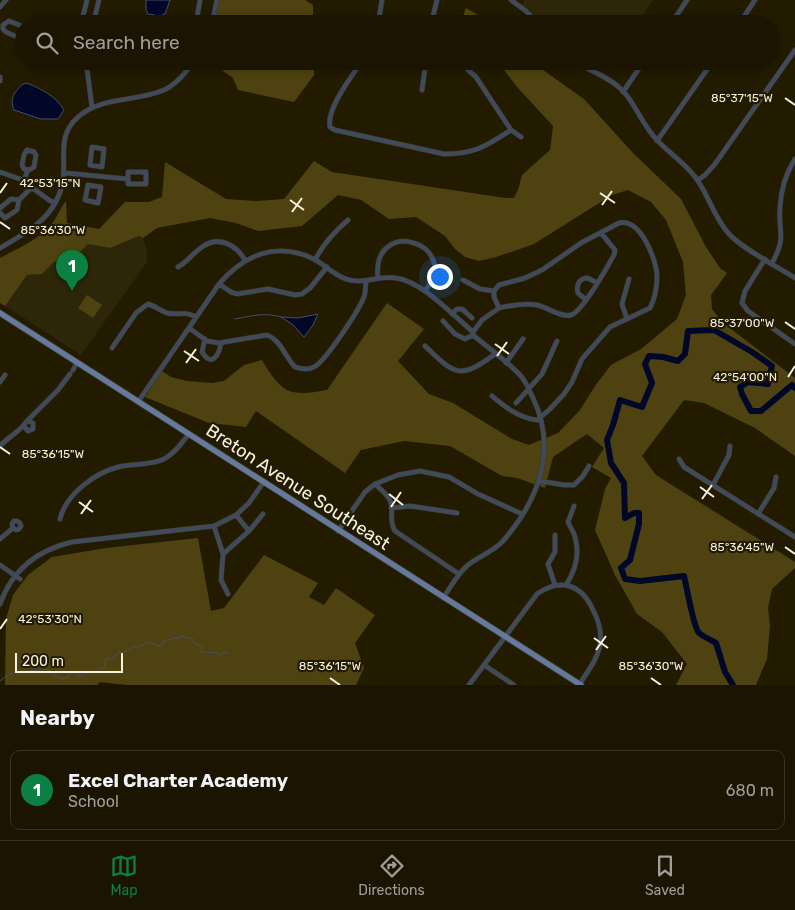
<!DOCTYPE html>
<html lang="en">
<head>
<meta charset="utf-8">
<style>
  body { margin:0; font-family:Rubik,sans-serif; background:#27210f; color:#f1f3f6 }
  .scale { position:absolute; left:15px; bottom:12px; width:108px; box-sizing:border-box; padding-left:5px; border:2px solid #f6f1e0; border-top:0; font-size:14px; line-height:18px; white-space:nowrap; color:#f6f1e0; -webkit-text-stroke:4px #221b00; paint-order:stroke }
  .you { position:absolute; left:439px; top:276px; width:18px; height:18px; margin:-12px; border:4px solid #fff; border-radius:50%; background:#1a73e8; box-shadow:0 0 0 8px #1a73e833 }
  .badge { display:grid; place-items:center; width:32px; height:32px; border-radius:50%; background:#0b8043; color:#fff; font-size:16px; font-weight:700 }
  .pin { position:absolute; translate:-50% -41px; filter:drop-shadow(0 1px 2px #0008) }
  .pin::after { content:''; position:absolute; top:26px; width:18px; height:15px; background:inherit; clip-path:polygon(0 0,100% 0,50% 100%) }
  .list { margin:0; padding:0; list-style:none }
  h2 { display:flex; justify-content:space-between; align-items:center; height:65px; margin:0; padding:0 20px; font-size:21px }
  h2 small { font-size:16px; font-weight:400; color:#9f9e99 }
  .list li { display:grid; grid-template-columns:32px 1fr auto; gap:15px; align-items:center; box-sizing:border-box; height:80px; margin:0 10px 10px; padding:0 10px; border:1px solid #383322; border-radius:10px }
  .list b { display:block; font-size:19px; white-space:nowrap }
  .list p { margin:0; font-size:16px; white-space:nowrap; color:#9f9e99 }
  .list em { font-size:16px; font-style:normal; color:#9f9e99 }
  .icon { flex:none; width:28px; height:28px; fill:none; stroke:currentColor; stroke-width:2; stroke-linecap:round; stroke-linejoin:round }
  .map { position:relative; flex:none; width:795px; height:685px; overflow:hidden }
  .search { position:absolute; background:#1a1400; box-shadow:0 2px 8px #0003; left:15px; right:15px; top:15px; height:55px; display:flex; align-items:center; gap:12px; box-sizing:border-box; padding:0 18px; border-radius:28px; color:#9f9e99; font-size:19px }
  .sheet { height:155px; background:#1a1400 }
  nav { display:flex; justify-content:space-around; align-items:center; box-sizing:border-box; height:70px; border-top:1px solid #383322; background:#1a1400; font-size:14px; color:#9f9e99 }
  nav a { display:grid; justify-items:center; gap:2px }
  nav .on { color:#0b8043 }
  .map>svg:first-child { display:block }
  .built { fill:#2d2608 }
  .green { fill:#4e4310 }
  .water { fill:#000728; stroke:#4a4d5f }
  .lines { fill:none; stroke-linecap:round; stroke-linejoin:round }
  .stream { stroke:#4a4d5f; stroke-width:1 }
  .river { stroke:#000728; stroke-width:6 }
  .minor-casing { stroke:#3b351b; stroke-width:5.5 }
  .major-casing { stroke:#3b351b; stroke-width:7 }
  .minor { stroke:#404a5b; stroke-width:4.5 }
  .major { stroke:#64799c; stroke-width:5.5 }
  .ticks { fill:none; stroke:#f6f1e0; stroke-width:2 }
  .labels { text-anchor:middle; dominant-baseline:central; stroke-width:4.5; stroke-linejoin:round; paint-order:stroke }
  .street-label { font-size:18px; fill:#f6f1e0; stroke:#221b00 }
  .ticks-label { font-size:12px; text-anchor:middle; fill:#f6f1e0; stroke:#221b00; stroke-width:4.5; stroke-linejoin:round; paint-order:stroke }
</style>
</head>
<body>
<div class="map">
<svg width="795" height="685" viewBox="0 0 795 685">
  <rect width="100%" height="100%" fill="#221b00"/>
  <path class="built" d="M525,0H653L637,24H540L522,5Z
    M139,236L143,238L147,251V262L81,355L5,306L27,275L42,274L54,262L66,257L73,259L88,244L110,248Z"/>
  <path class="green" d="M217,0H305L313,5V24H211Z
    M466,8L494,24H460Z
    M209,61H314V75L294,102L238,90L233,78Z
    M497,61H534L543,70L584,99L633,153L681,199L706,247L720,268L727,273L711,295L712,309L722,322L795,378V456L755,428L704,403L684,400L642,456L656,475L795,562V568L772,589L768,608L770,626L767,659L756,685H676L687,664L662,632L637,614L615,575L595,530L605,489L611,478L592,467L604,448L587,434L553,457L545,488L517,478L502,476L450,446L404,441L361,450L345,473L256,411L246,427L209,423L145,397L162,371L171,377L187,381L212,383L224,381L244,365L262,360C282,393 288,397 327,390L387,303L424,329L398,361L429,394L453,403L512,439L529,445L558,433L580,410L595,386L611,365L641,349L677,319L686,295L683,262L666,220L651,202L628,190L612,195L534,244L496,257L479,261L465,257L455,249L445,236L416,217L389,219L361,200L338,195L302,226L258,231L236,223L210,218L157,228L143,238L139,236L110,248L88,244L73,259L66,257L54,262L42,274L27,275L5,306L0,303V258C17,249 38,240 51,225C57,218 60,208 66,201L67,223L99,229L125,202H149L162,197L165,162L226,199L257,201L284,199L314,161L332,172L505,198H514L518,190L522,175L550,150L553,126L518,88Z
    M87,295L102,305L93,318L78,308Z
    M198,538L211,611L224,608L264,555L318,583L309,597L324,605L336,588L375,615L355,643L364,668L356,685H127L100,682L97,685H5L6,619L13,595L28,575L52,557L106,548Z"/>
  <path class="water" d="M146,0H170L165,14L159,16L150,14L146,17L148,13L146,10Z
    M27,83C41,89 56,96 64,110L58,119H41L14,110C9,99 15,91 23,84Z
    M318,314L313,325L304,337L292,324L281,317L298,318Z"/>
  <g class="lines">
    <path class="stream" d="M142,24L146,17
      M235,319C251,316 265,312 281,317
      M0,681C12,670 16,673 31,671C36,671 42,670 48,669L52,674L62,679L68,677L70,673L73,672L81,677L89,671L97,673L99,668H104L106,659H113L118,652H125L132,647H138L149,642L158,646L163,644L164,640H170L174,638L178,639L181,636L193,639V642L202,647L201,652L218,653L221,655L224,652L229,653"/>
    <path class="river" d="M733,685L725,672L716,643C711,640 704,637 699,633C693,627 687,587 684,576L640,581L625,579L621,568L630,560L639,524V513H634L625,518L624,483L611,463L607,440L613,425L620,400L642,407L652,383L645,364L649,356L663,357L678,361L685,354L688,331L714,330L752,352L772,366L768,384L748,382L740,387L742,394L751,411H761L792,385L795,388"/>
    <g class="minor-casing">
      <path id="minor" d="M511,0L526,11L538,24
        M0,7L6,0
        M81,24L87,0
        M93,24L99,0
        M196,24L200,0
        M212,24L217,0
        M378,24L382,0
        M431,24L437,0
        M671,24L687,0
        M739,24L755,0
        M3,25V29L6,32L24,40
        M3,25L9,21L24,27
        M65,61L68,64L72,61
        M86,61L92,107
        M362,61C352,76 326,109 330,127L335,130L444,154C475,154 486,146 511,130
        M458,61L476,77L511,130L521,137
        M575,61C591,72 610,77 623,91C637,106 643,127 658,141C671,155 688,165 698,181C709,197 715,219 729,234C743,249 776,266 795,278
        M0,77V81
        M422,90L426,61
        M623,92L644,61
        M657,141L713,61
        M92,147L104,149L102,167L90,165Z
        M0,172L20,179L49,200L55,203
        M128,172H146V184H128Z
        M65,173L128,179
        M698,180L705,175L715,164L795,50
        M23,182L28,170L31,169L34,167L36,155L34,152L27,150L24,155L22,165L24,169L28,170
        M88,185L101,187L98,203L85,200Z
        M0,208L11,199L19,200
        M0,213L5,218L17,210L19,200L31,188
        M0,248C26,233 55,218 62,185C68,161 55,137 78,117C102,96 136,102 164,90C177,84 186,72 194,61
        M765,259L745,291L742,303L748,311L795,344
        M315,260C323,244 334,232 348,220
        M772,263C787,237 778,233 780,207C781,190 786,173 795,159
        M178,267C187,262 193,253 202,247C219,235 236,245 245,260
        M378,278C371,215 464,243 425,291
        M463,280L480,289L494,291
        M219,284L231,292L237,294L268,289L295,295L302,294L310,288L327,267
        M586,300L578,293C576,285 579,278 588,278L597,283
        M499,308C512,305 524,303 537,305C547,307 561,318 571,315C582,312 608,266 614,255L615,250L601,233
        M452,314L457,309H462L472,318
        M627,319L622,304L629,279
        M443,321L455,334L465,339L473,335
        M189,328L207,341L219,343L267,335C281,340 285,357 295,367C301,369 309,370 314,367C325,362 359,310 364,297C366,292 365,287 366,282
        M473,332L482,320L499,308L494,297V291L499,285L525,278L542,270L581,243L619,223C641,218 657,261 657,277C657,289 655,298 650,308L610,327L582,359L572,382L564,394L549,410L537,420C519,418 505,407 492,396
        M205,339L202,352C212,368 219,355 221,343
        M425,346C455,375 460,380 495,354
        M112,348L136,313L148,304C155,306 161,311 167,313C179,316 183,310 196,317
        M506,363L523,339
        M73,370L77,363
        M0,382L5,375
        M138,402L219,284C244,255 276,241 314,259C325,265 334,275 346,279C363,285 379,275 396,278C421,281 453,315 473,332V335C488,348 506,360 520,375C526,381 529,390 533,398C558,450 538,501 503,541C493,552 479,556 468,565C457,574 451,587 443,598
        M516,403L542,374L557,341
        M24,426L28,431L33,429V423L28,421
        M0,446C7,438 23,429 26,422L58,390L70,374
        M679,459L684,467L795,537
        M540,481L564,485H574L583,476L589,466
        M375,484C380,489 389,495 391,503C393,513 389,521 395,531L459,574
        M713,485L729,455L730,446
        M391,508L410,506L457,513
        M758,514L774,488L776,477
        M236,515L249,531
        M60,519C66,494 95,473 118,467C133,463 150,466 164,459C174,454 181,444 188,435
        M214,526L223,554L221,580L228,594
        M338,531L365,492L375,484L398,475L420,471L449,477L478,494L522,514
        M0,539L13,528L12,524L14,521H17L20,523L21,526L19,529L16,530L13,528
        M223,554L249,531L263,514
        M0,565L20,579
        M555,585L548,564L555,552V535
        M566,585C575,571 580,554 575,537C574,532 570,527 568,522L574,506
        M0,604C12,570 38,550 72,542L214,526L236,515L249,503L263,483
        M484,665L514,685
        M469,685L537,594C561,577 582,585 593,610C599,621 602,631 600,644C598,659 587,672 579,685"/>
    </g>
    <g class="major-casing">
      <path id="major" d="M0,313L581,685"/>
    </g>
    <use href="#minor" class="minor"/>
    <use href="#major" class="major"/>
  </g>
  <path class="ticks" d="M785,98L795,105M0,193L7,183M600,193L615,203M290,200L304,210M602,205L612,191M292,212L302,198M0,222L10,229M785,322L795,329M495,344L509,354M184,351L199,361M497,356L507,342M186,363L196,349M788,377L795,366M0,447L10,454M700,487L714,497M389,494L403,505M702,499L712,485M79,502L93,512M391,507L401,492M81,514L91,500M785,547L795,554M0,629L7,619M594,638L608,648M596,650L606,636M330,678L340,685M651,678L661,685"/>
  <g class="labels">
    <g class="street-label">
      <text transform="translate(298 487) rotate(33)">Breton Avenue Southeast</text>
    </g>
  </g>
  <g class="ticks-label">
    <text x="742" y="102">85°37'15"W</text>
    <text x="50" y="187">42°53'15"N</text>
    <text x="53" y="234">85°36'30"W</text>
    <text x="742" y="327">85°37'00"W</text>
    <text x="745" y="381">42°54'00"N</text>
    <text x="53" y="458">85°36'15"W</text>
    <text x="742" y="551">85°36'45"W</text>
    <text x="50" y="623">42°53'30"N</text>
    <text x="330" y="670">85°36'15"W</text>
    <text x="651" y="670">85°36'30"W</text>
  </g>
</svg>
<div class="scale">200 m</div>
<div class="you"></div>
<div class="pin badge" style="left:72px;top:291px">1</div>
<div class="search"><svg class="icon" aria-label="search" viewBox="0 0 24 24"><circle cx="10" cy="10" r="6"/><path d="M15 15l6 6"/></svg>Search here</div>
</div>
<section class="sheet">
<h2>Nearby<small></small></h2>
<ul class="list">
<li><span class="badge">1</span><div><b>Excel Charter Academy</b><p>School</p></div><em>680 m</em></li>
</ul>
</section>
<nav>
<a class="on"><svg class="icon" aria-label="map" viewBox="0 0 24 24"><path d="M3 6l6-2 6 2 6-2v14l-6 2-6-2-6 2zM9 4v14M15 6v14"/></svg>Map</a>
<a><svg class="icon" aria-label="directions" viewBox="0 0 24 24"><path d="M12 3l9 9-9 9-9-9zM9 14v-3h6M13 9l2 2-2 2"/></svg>Directions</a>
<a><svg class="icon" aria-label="saved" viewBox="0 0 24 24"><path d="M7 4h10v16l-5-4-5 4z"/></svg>Saved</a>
</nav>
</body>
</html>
